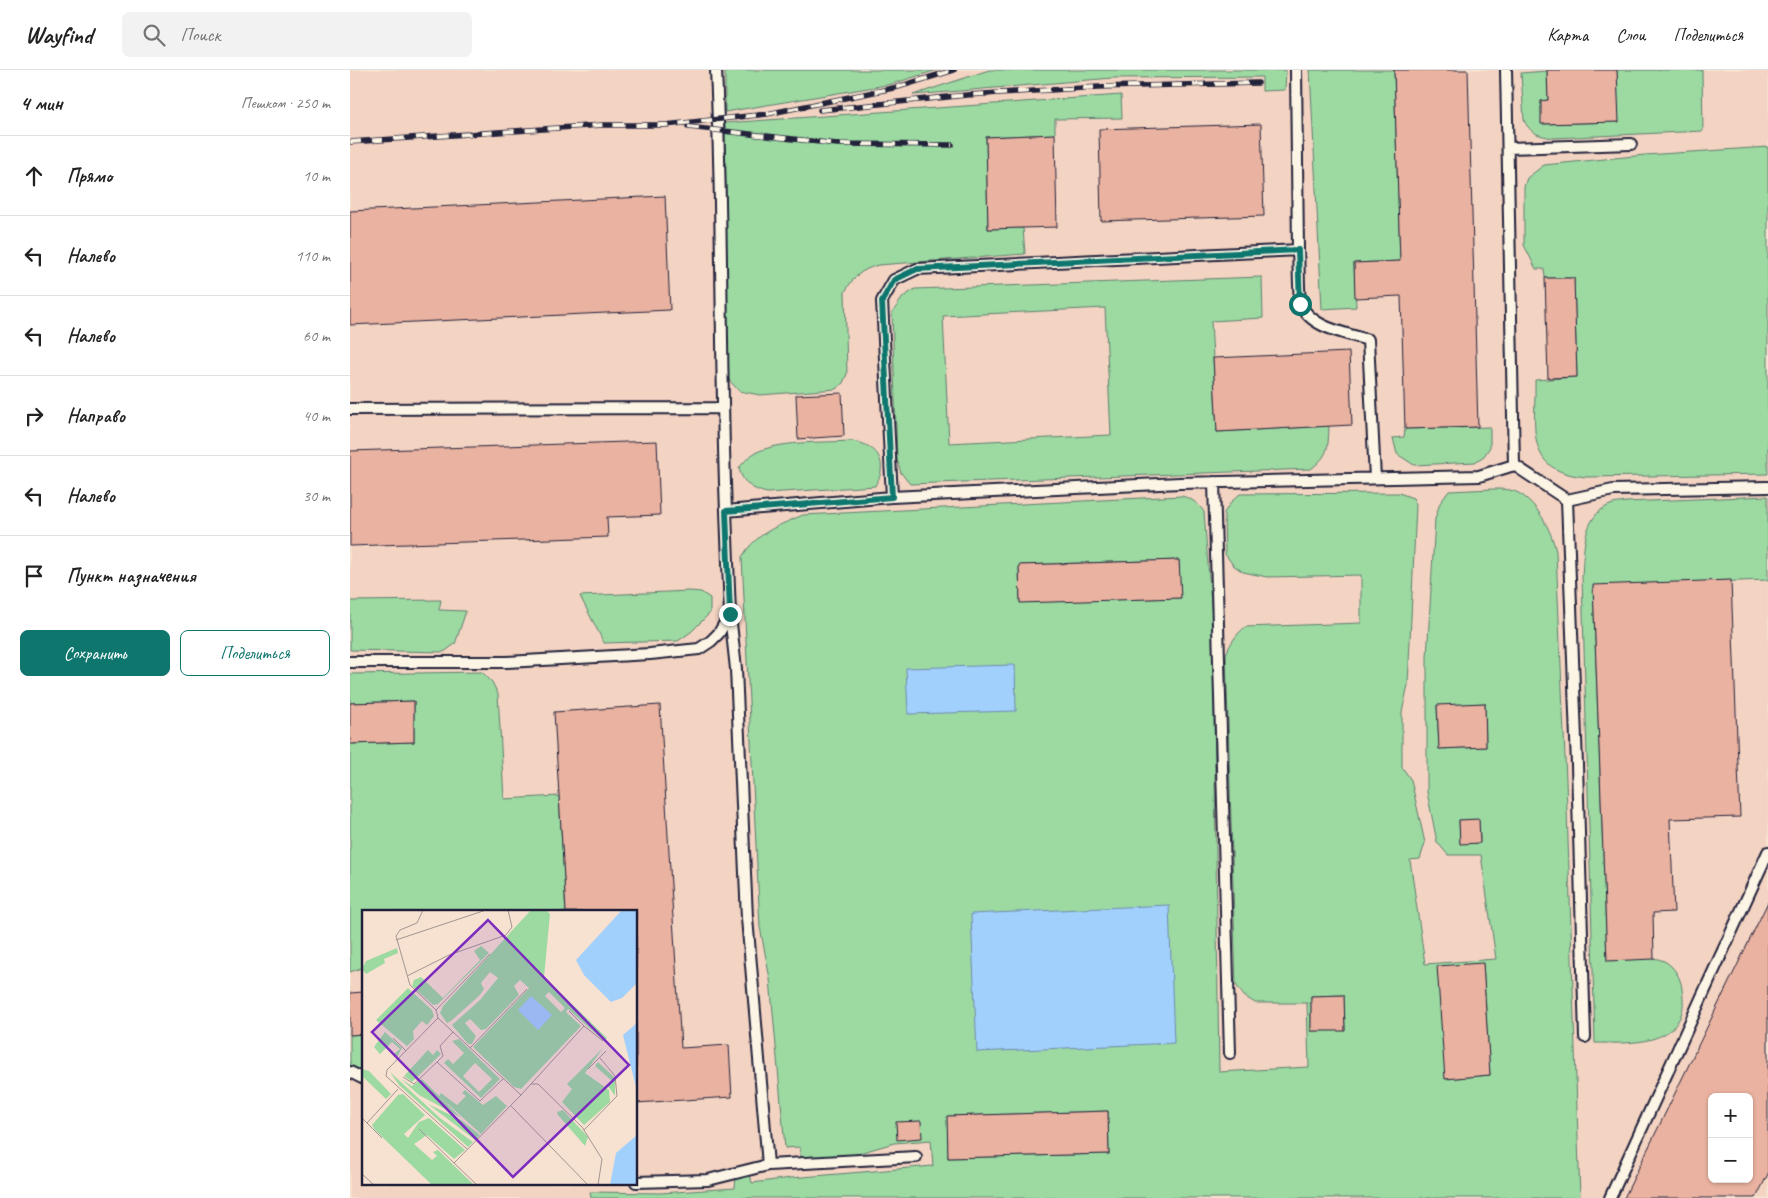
<!DOCTYPE html>
<html lang="ru">
<head>
<meta charset="utf-8">
<style>
  body { margin:0; font-family:Caveat,sans-serif; background:#f2f2f2; color:#222 }
  .controls { position:absolute; right:15px; bottom:15px; display:grid; overflow:hidden; border-radius:8px; box-shadow:0 1px 4px #0004 }
  .controls button { width:45px; height:45px; display:grid; place-items:center; padding:0; border:0; border-bottom:1px solid #e0e0e0; background:#fff; color:#222; font:25px sans-serif }
  .stop { position:absolute; width:15px; height:15px; margin:-11px; border:4px solid #0f766e; border-radius:50%; background:#fff }
  .stop.end { background:#0f766e; border-color:#fff; box-shadow:0 1px 5px #0008 }
  .list { margin:0; padding:0; list-style:none }
  h2 { display:flex; justify-content:space-between; align-items:center; height:65px; margin:0; padding:0 20px; font-size:21px }
  h2 small { font-size:16px; font-weight:400; color:#767676 }
  .list li { display:grid; grid-template-columns:32px 1fr auto; gap:15px; align-items:center; box-sizing:border-box; height:80px; padding:0 20px; border-top:1px solid #e0e0e0 }
  .list b { display:block; font-size:19px; white-space:nowrap }
  .list em { font-size:16px; font-style:normal; color:#767676 }
  .actions { display:flex; gap:10px; padding:15px 20px }
  .actions a { flex:1; padding:11px 0; border:1px solid #0f766e; border-radius:8px; text-align:center; font-size:18px; color:#0f766e }
  .actions .main { background:#0f766e; color:#fff }
  .icon { flex:none; width:28px; height:28px; fill:none; stroke:currentColor; stroke-width:2; stroke-linecap:round; stroke-linejoin:round }
  .map { position:relative; flex:none; width:1418px; height:1128px; overflow:hidden }
  header { display:flex; align-items:center; gap:30px; box-sizing:border-box; height:70px; padding:0 25px; background:#fff; border-bottom:1px solid #e0e0e0 }
  header strong { font-size:24px }
  nav { display:flex; gap:28px; margin-inline-start:auto; font-size:18px }
  .search { width:350px; height:45px; background:#f2f2f2; display:flex; align-items:center; gap:12px; box-sizing:border-box; padding:0 18px; border-radius:8px; color:#767676; font-size:19px }
  main { display:flex }
  aside { flex:1; background:#fff }
  .map>svg:first-child { display:block }
  .built { fill:#f3d3c2; fill-rule:evenodd }
  .green { fill:#9cdaa2; stroke:#5f7e6e; fill-rule:evenodd }
  .water { fill:#a2d0fd; stroke:#6f8aaf }
  .building { fill:#eab2a0; stroke:#22223b; fill-rule:evenodd }
  .lines { fill:none; stroke-linecap:round; stroke-linejoin:round }
  .lane-casing { stroke:#22223b; stroke-width:14 }
  .lane { stroke:#fcf5e5; stroke-width:10 }
  .rail-casing { stroke:#22223b; stroke-width:5.5 }
  .rail { stroke:#fcf5e5; stroke-width:4; stroke-dasharray:11; stroke-linecap:butt }
  .route { stroke:#0f766e; stroke-width:6 }
  .inset-road { fill:none; stroke:#a29594; stroke-width:1 }
  .view { fill:#7b2cbf; fill-opacity:0.15; stroke:#7b2cbf; stroke-width:2.5 }
  .inset-edge { fill:none; stroke:#22223b; stroke-width:2.5 }
</style>
</head>
<body>
<header>
<strong>Wayfind</strong>
<div class="search"><svg class="icon" aria-label="search" viewBox="0 0 24 24"><circle cx="10" cy="10" r="6"/><path d="M15 15l6 6"/></svg>Поиск</div>
<nav><a>Карта</a><a>Слои</a><a>Поделиться</a></nav>
</header>
<main>
<aside>
<h2>4 мин<small>Пешком · 250 m</small></h2>
<ul class="list">
<li><svg class="icon" aria-label="ahead" viewBox="0 0 24 24"><path d="M12 20V5M6 11l6-6 6 6"/></svg><div><b>Прямо</b></div><em>10 m</em></li>
<li><svg class="icon" aria-label="left" viewBox="0 0 24 24"><path d="M17 20v-9H6M10 6l-5 5 5 5"/></svg><div><b>Налево</b></div><em>110 m</em></li>
<li><svg class="icon" aria-label="left" viewBox="0 0 24 24"><path d="M17 20v-9H6M10 6l-5 5 5 5"/></svg><div><b>Налево</b></div><em>60 m</em></li>
<li><svg class="icon" aria-label="right" viewBox="0 0 24 24"><path d="M7 20v-9h11M14 6l5 5-5 5"/></svg><div><b>Направо</b></div><em>40 m</em></li>
<li><svg class="icon" aria-label="left" viewBox="0 0 24 24"><path d="M17 20v-9H6M10 6l-5 5 5 5"/></svg><div><b>Налево</b></div><em>30 m</em></li>
<li><svg class="icon" aria-label="arrive" viewBox="0 0 24 24"><path d="M6 21V4h12l-3 4 3 4H6"/></svg><div><b>Пункт назначения</b></div></li>
</ul>
<div class="actions"><a class="main">Сохранить</a><a>Поделиться</a></div>
</aside>
<div class="map">
<svg width="1418" height="1128" viewBox="0 0 1418 1128">
  <rect width="100%" height="100%" fill="#f7e1d0"/>
  <filter id="ink" filterUnits="userSpaceOnUse"><feTurbulence type="fractalNoise" baseFrequency=".02" numOctaves="2"/><feDisplacementMap in="SourceGraphic" scale="10" xChannelSelector="R" yChannelSelector="G"/><feConvolveMatrix kernelMatrix="1 2 1 2 8 2 1 2 1" color-interpolation-filters="sRGB"/></filter>
  <g filter="url(#ink)">
    <path class="built" d="M0,0H1418V1128H0ZM14,842H286V1114H14ZM1362,1027H1399V1109H1362Z"/>
    <path class="green" d="M375,0H587L542,14L375,42Z
      M639,0H936L935,20L912,21V7L762,8L563,25Z
      M960,0H1044L1050,191L1004,193L1006,237L972,239Z
      M1267,0H1352L1353,61L1204,68C1190,66 1180,64 1174,50L1171,3L1197,1L1198,30L1191,31L1192,54L1268,52Z
      M771,25L772,48L705,49V64L636,67L638,159L673,158L675,184L528,195C511,200 503,207 495,222L497,304L493,313L486,319L410,325L389,321L378,309L375,53Z
      M1418,77V404L1238,407C1173,403 1186,359 1185,310L1227,307L1224,208H1195L1194,199H1186L1174,175V117L1177,108L1194,95L1295,85Z
      M912,207L913,248L861,251L867,362L979,356C978,378 979,385 961,399L560,414L551,403L547,389L542,243L553,227L565,219ZM755,238L761,365L599,373L593,246Z
      M1140,357V377L1134,386L1125,392L1064,395L1047,384L1043,368L1054,367L1055,359Z
      M500,371C516,372 534,382 531,401C531,406 527,411 525,416L417,423C403,420 392,413 389,398C393,393 397,388 403,384C428,370 472,373 500,371Z
      M1144,419C1150,419 1158,419 1164,421C1186,429 1202,461 1206,482L1216,710L1230,1128H241L240,1122L310,1123L385,1118L386,1106L400,1104L402,1113L441,1108L583,1096L581,1070L544,1073L492,1088L451,1090L450,1077L435,1078L420,909L410,857L392,487C407,462 428,456 453,445L832,426C842,429 848,433 854,442L863,561L869,1002L959,997L957,933H905L894,926L886,915L876,584C881,572 886,565 895,557L1011,553V505L917,507L893,502L883,495L875,484L874,443L881,432L890,424L1049,423L1063,428L1066,435L1058,615L1052,642V697L1061,710L1075,773L1070,789L1060,790L1075,894L1146,889L1131,785H1098L1087,772L1077,722V588L1085,449L1090,433L1099,421ZM829,490L830,528L670,532L669,495ZM1135,633L1136,677L1089,679L1087,636ZM1109,750H1129L1130,773H1110ZM1133,894L1140,1005L1096,1009ZM994,925L995,960L961,961V926ZM758,1041L759,1084L598,1088V1046Z
      M1418,426V510L1243,516L1257,890C1272,891 1301,884 1314,891C1324,896 1331,908 1332,919C1333,926 1334,935 1332,942C1322,977 1273,973 1245,973L1232,506C1234,481 1232,446 1260,435C1264,433 1271,433 1276,432Z
      M339,521L351,522L360,528V543L341,562L328,571L254,573L230,526Z
      M91,530L89,540L116,541L105,574L94,582L0,580V531Z
      M132,602L142,612L148,624L154,729L209,726L216,842H14V897L0,902V674L64,672V631L0,633V604Z
      M14,964V1001L0,995V965Z"/>
    <path class="water" d="M665,595L666,641L558,644L556,598Z
      M819,835L824,973L627,982L621,844Z"/>
    <path class="building" d="M1044,0H1118L1128,357L1055,359L1051,226L1005,228L1004,193L1050,191Z
      M1197,0H1267L1269,52L1191,54V31L1198,30Z
      M911,54L914,146L751,151L749,59Z
      M705,64L707,157L638,159L636,67Z
      M315,126L320,240L0,255V141Z
      M1195,208H1224L1227,307L1198,308Z
      M999,282L1002,355L867,362L863,288Z
      M492,323L494,366L448,369L446,325Z
      M307,371L310,445L257,447L258,467L0,476V381Z
      M829,490L831,528L670,533L669,495Z
      M1381,510L1390,747L1320,749L1324,842L1303,843L1304,889L1257,891L1243,515Z
      M64,631V672L0,674V633Z
      M1135,633L1136,677L1089,679L1087,635Z
      M310,635L331,978L379,975L382,1027L286,1033V842H216L204,642Z
      M1129,749L1130,773L1110,774L1109,750Z
      M1418,832V1104L1406,1128H1274ZM1362,1027H1399V1109H1362Z
      M1133,893L1140,1005L1095,1009L1087,896Z
      M14,922V964L0,965V923Z
      M994,925L995,961H961V926Z
      M758,1041L759,1084L598,1088L597,1046Z
      M571,1051L572,1068L547,1070L546,1052Z"/>
    <g class="lines">
      <g class="lane-casing">
        <path id="lane" d="M366,0C373,147 370,294 376,441
          M1156,0L1164,395
          M1158,78L1281,74
          M948,180C949,190 948,228 951,234C960,258 996,263 1018,270L1025,408
          M0,339L372,338
          M864,412L880,983
          M542,427L532,231L544,210L567,199L948,180L946,0
          M1217,430L1227,695L1235,967
          M380,544L386,599L397,848L418,1095L566,1087
          M0,592H157L300,584L349,579L361,571L369,563L380,544L376,441L542,427L830,413L1129,406L1164,395L1217,430L1263,420L1418,417
          M0,1002L14,1009
          M286,1112L358,1110L418,1095
          M1260,1128L1418,782"/>
      </g>
      <use href="#lane" class="lane"/>
      <g class="rail-casing">
        <path id="rail" d="M470,40L617,25L749,17L908,13
          M338,57L487,74L602,75
          M0,72L253,55H315L417,44L548,17L604,0"/>
      </g>
      <use href="#rail" class="rail"/>
    </g>
  </g>
  <g class="lines" filter="url(#ink)">
    <path class="route" d="M380,544L376,441L542,427L532,231L544,210L567,199L948,180L950,234"/>
  </g>
  <g transform="translate(12 840)">
    <rect width="275" height="275" fill="#f7e1d0"/>
    <path d="M169,0H184L188,4L182,67L245,128L242,131L206,99L204,102L219,116L159,179L152,177L111,137L167,78L158,70L152,76L157,85L124,119L119,120L108,109L103,113L114,126L110,134H106L90,115L118,90L136,68L128,62L119,73L122,79L118,85L89,111L85,113L78,103L81,96ZM187,82L203,98L199,102L183,86ZM119,36L127,43L76,94L71,95L50,76L52,70L59,67L81,88L118,50L112,41ZM35,38L36,43L22,49L23,53L4,64L0,59L4,51ZM46,78L70,100L72,106L65,115L60,111L51,121L52,129L45,136L14,110ZM23,122L40,138L35,147L32,144L38,139L30,132L18,144L12,137ZM97,129L138,169L119,188L82,153L86,149L91,154L102,143L90,131ZM113,153L130,169L117,182L101,166ZM241,138L223,163L247,180L248,192L222,215L200,192L210,179L205,174ZM66,140L71,145L75,140L79,144L50,172L42,166ZM236,152L253,168V186L246,176L250,171L233,156ZM0,159L7,161L29,184L24,189L0,166ZM28,162L78,208L111,232L106,237L37,175ZM39,169L50,176L60,169L98,207L57,185ZM103,180L121,195L134,186L145,196L119,224L77,186L79,183L95,195L104,186L100,183ZM41,184L63,205L42,224L46,228L57,212L67,208L103,240L92,249L65,225L52,234L70,250L75,246L71,242L76,240L112,275H70L13,220L10,215L36,185ZM66,194L99,210L118,225L113,230ZM201,200L226,227L223,236L196,205L195,202Z" fill="#9cdaa2" fill-rule="evenodd"/>
    <path d="M260,0H275V73L260,88L249,92L222,65L214,50ZM169,86L190,105L176,120L156,100ZM275,113V181L261,125ZM275,225V275H248L254,243Z" fill="#a2d0fd"/>
    <path class="inset-road" d="M61,0L55,13L38,20L34,26L48,75L74,100L76,108L159,185L169,174H176L220,217L240,249L236,275M34,30L124,0M45,66L87,45L144,25L150,17L146,0M74,100L128,44M76,108L25,160L24,166L105,239M222,116L241,131M31,128L44,141M108,138L165,79M75,152L81,146L78,136L91,122M226,159L244,141M41,167L52,174L75,152L118,191L141,169M169,174L222,116L207,101M149,196L226,275M0,208L20,228M5,213L36,179M57,219L92,253M222,220L255,186L253,166L238,148M0,264L12,275M115,275L92,253L159,185"/>
    <path class="view" d="M126,10L267,155L151,267L10,122Z"/>
    <rect width="275" height="275" class="inset-edge"/>
  </g>
</svg>
<div class="controls">
<button>+</button>
<button>−</button>
</div>
<div class="stop" style="left:950px;top:234px"></div>
<div class="stop end" style="left:380px;top:544px"></div>
</div>
</main>
</body>
</html>
